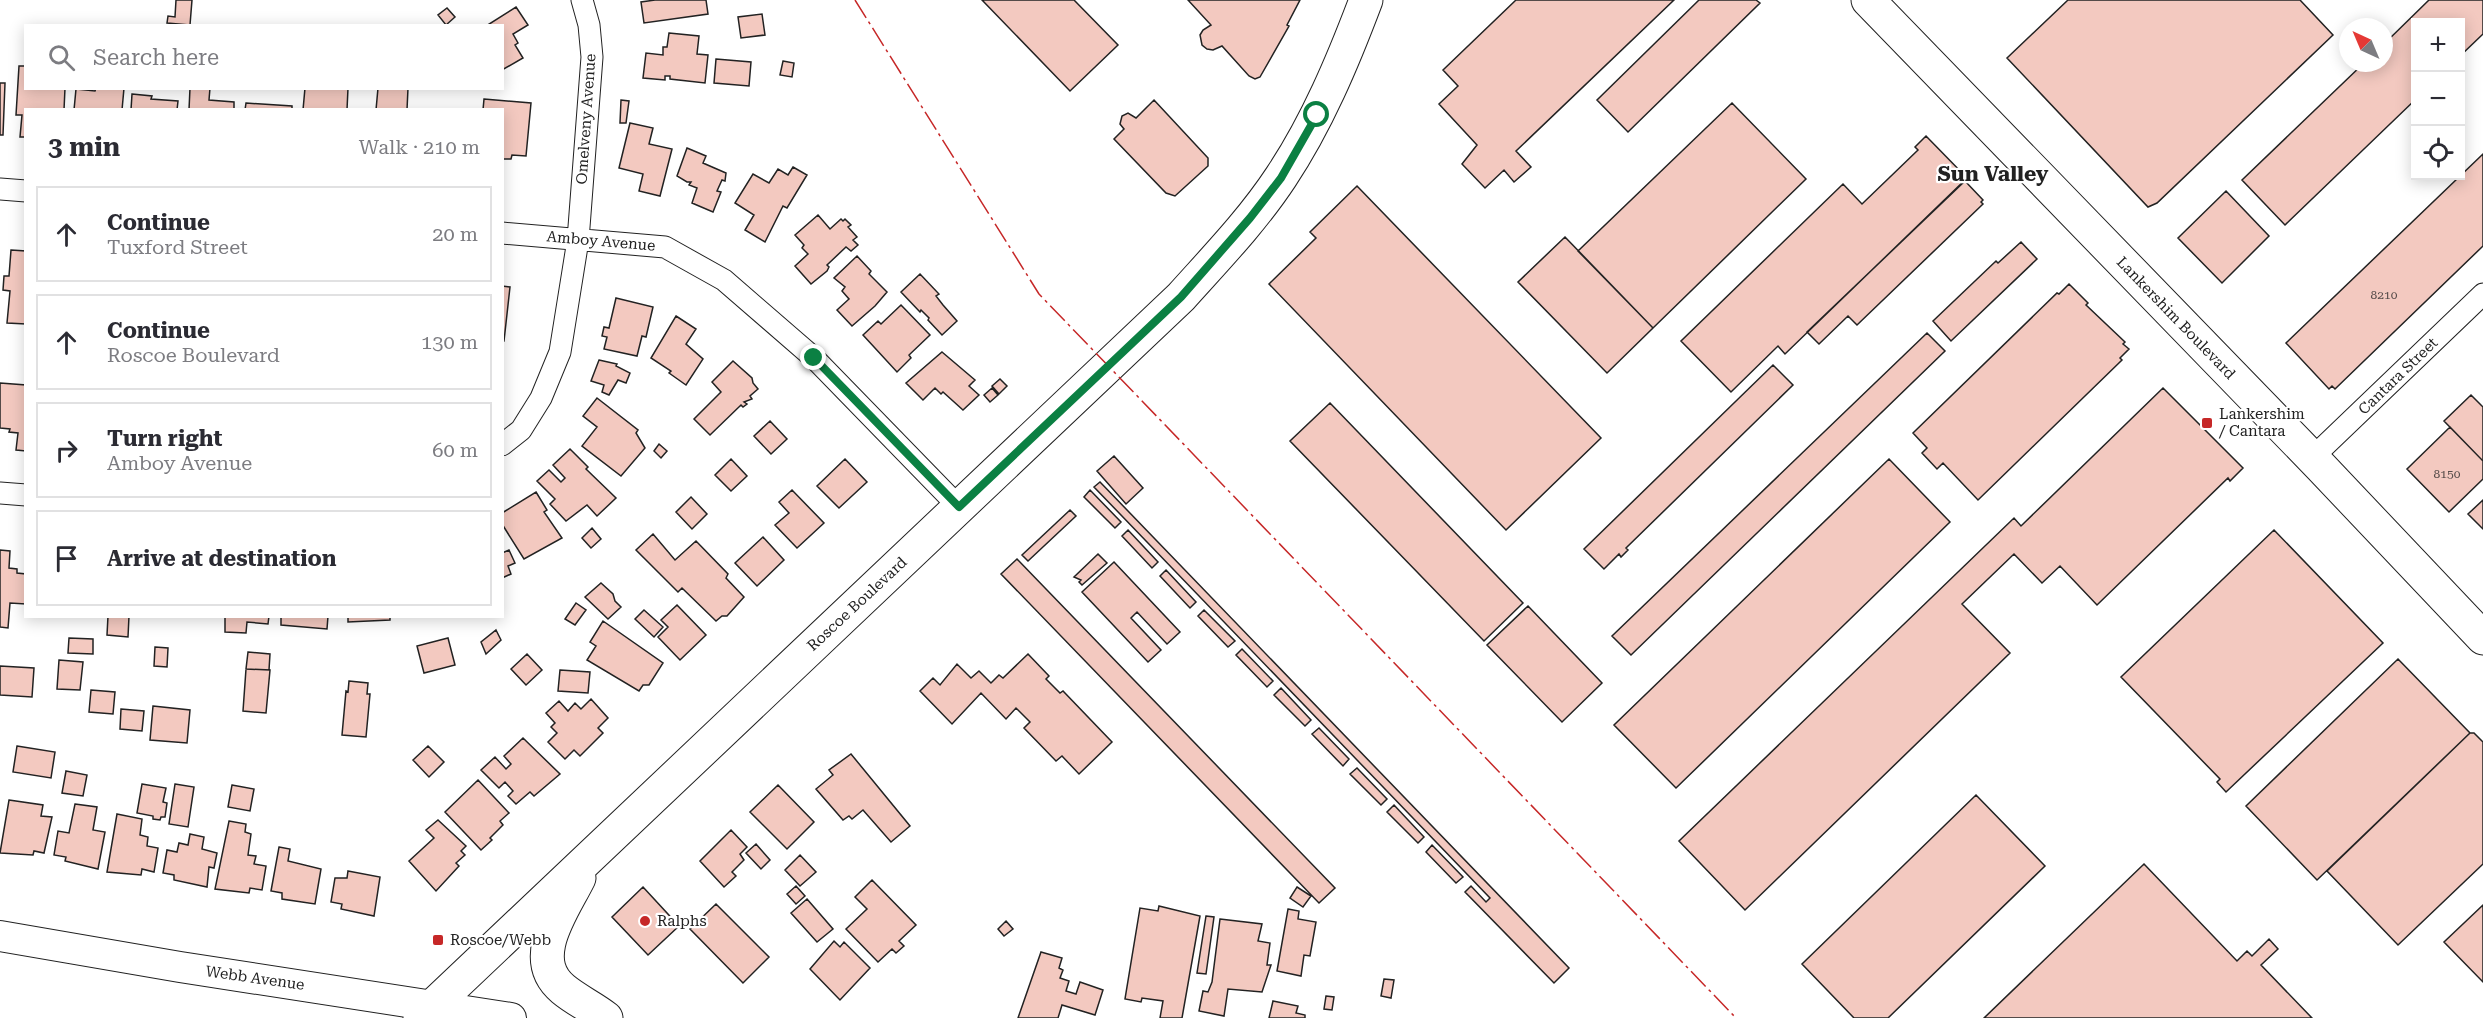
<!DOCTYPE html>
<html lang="en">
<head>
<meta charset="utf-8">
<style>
  body { margin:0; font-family:"Roboto Serif",serif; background:#f2f2f3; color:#2b2b33 }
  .controls { position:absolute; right:18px; top:18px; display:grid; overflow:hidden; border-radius:0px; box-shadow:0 3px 15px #0003 }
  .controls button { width:54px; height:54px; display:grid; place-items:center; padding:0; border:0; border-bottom:2px solid #e1e1e2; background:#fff; color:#2b2b33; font:30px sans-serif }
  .compass { position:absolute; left:2339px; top:18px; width:54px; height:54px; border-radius:50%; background:#fff; box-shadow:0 3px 15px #0003; rotate:316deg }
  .stop { position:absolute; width:18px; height:18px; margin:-14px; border:4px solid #0b8043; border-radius:50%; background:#fff }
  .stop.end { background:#0b8043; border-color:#fff; box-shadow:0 2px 6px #0008 }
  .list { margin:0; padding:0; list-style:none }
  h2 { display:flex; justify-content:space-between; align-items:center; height:78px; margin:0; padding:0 24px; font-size:26px }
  h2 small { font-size:20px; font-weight:400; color:#7c7c81 }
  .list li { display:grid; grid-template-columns:39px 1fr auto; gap:18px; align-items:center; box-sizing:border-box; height:96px; margin:0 12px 12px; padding:0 12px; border:2px solid #e1e1e2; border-radius:0px }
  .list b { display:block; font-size:22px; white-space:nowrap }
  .list p { margin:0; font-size:20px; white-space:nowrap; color:#7c7c81 }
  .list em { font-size:20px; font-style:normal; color:#7c7c81 }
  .icon { flex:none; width:33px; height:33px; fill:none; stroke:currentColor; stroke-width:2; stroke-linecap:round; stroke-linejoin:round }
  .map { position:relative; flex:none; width:2483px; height:1018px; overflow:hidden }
  .search { position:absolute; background:#fff; box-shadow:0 3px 15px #0003; left:24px; top:24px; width:480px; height:66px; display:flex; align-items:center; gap:15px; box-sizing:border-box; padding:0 21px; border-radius:0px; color:#7c7c81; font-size:22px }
  .panel { position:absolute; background:#fff; box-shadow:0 3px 15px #0003; left:24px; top:108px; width:480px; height:510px; border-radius:0px }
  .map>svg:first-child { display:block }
  .building { fill:#f3c9c0; stroke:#222; stroke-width:1.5 }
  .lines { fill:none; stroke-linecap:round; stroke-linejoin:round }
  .street-casing { stroke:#222; stroke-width:23 }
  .secondary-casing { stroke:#222; stroke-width:32 }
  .primary-casing { stroke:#222; stroke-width:35 }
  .street { stroke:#fff; stroke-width:21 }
  .secondary { stroke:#fff; stroke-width:30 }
  .primary { stroke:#fff; stroke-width:33 }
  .power { stroke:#c62828; stroke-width:1.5; stroke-dasharray:21 4.5 3 4.5; stroke-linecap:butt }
  .route { stroke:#0b8043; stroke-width:8 }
  .poi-dot { fill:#c62828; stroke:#fff; stroke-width:2 }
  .labels { text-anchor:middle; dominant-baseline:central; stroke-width:4.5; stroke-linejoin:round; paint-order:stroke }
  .number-label { font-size:12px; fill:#564c4a }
  .street-label { font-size:15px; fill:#222; stroke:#fff }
  .poi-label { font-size:15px; fill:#222; stroke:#fff; text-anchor:start }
  .district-label { font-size:21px; font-weight:bold; fill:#222; stroke:#fff }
</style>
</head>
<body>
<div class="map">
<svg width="2483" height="1018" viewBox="0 0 2483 1018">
  <rect width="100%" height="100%" fill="#fff"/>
  <path class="building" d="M176,0H192L190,25L167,23L168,16L175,17Z
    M655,0H706L708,14L644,23L641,2Z
    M982,0H1074L1118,45L1070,91Z
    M1188,0H1300L1287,25L1289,26L1260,77L1255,79L1249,76L1222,46L1213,50L1207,49L1202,45L1200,35L1203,30L1211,25Z
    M1516,0H1674L1516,151L1531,167L1514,182L1504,170L1485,188L1462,164L1477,145L1439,104L1458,86L1443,70Z
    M1699,0H1756L1760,3L1628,132L1597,100Z
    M2068,0H2300L2333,35L2157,203L2148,207L2007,58Z
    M2429,0H2483V34L2460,56V22H2416V99L2285,225L2242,180L2364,63H2384V44Z
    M516,7L528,25L513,34L518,43L515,45L523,58L502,70V26H486Z
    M447,8L455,17L446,25L438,15Z
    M762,14L765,35L741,38L738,17Z
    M669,33L699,36L697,54L708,55L705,83L670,79V76H665V80L643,78L646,53L663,55V47H667Z
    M716,59L751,62L749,86L714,83Z
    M783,61L794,63L792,77L780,75Z
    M19,66H26V88H65L64,110H26V137H20L22,115H16Z
    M0,83H5L3,135H0Z
    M96,88H124L122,110H74L76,89L95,91Z
    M190,88H210L209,100L234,102V110H189Z
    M305,88H348L347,110H303Z
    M378,88H408L407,110H376Z
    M132,94L152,96L151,99L178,101L177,110H131Z
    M484,99L531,103L526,156L512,155L511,159H502V110H483Z
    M621,100L629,101L626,123H620Z
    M1154,100L1208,158V166L1175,196L1166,193L1114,139L1124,129L1120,124L1122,116L1128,113L1136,118Z
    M246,103L292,106V110H245Z
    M1732,103L1806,179L1653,328L1578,251Z
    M630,123L653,128L649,144L672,149L660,196L639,191L643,174L619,168Z
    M1926,136L1967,178L1785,354L1778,346L1731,392L1681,341L1843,184L1862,204L1918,150L1915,147Z
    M687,148L706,156L703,163L726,173L725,181L722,180L717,191L721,192L713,212L692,203L697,188L689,185L691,182H687L677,176Z
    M2483,154V246L2335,389L2332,386L2329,389L2286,343Z
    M793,167L807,175L787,208L783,206L765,242L745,230L754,215L735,203L753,174L769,183L778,169L788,175Z
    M1965,181L1983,200L1981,202L1983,204L1857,325L1848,316L1819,344L1807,332Z
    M1357,186L1601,438L1506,530L1269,284L1316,238L1310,232Z
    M2226,191L2269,236L2222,283L2178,238Z
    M818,215L830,229L841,219L843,221L845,219L851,225L848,227L857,237L853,240L858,245L851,251L846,247L827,265L829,267L827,271L811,284L795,266L808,254L802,248L804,245L795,235Z
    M1565,237L1653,328L1607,373L1518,282Z
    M2021,242L2037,259L1951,341L1933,321L1996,261L1998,263Z
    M11,250L26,251V324L7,323L10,291L3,290L4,276H9Z
    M857,256L871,271L869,274L887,292L875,306L852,326L837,310L849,299L842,291L845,287L834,278Z
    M920,274L939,294L936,296L943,305L957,321L942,335L928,320L929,318L921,310L920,312L901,292Z
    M2069,284L2088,303L2086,305L2125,342L2123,344L2129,349L2120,358L2122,360L1978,500L1943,463L1937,469L1922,453L1927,448L1913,433L2057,293L2059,294Z
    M502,286L510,287L504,341H502Z
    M616,298L653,307L646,337L642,336L637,356L604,349L607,337L602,336L604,327L609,328Z
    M901,305L930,335L909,355L911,358L897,372L863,335L878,321L881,324Z
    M676,316L696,329L686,344L703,359L686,385L669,373L671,371L651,358Z
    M1927,333L1945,351L1631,655L1612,636Z
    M942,352L975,380L969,386L979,395L963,410L943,392L941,394L935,388L923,400L906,383Z
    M599,360L617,364L616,366L630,373L626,383L618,380L609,395L602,392L604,385L591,381Z
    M733,361L752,378L753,383L758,389L750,396L752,399L744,402L747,404L743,407L741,405L710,435L694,419L721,392L712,382Z
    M1773,365L1793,385L1626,548L1628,550L1621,557L1619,554L1604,569L1584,549Z
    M1000,379L1007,386L999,394L992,386Z
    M0,383L26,385V451L16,450L18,433L9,432L10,429L0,428Z
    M992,388L998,395L990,402L984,395Z
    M2163,388L2243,468L2230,481L2228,478L2097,605L2060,566L2042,583L2014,554L1962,604L2010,653L1745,910L1679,841L2014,518L2021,526Z
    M2471,395L2483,407V461L2444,421Z
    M597,398L638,430L636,433L645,448L621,476L582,446L597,427L583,416Z
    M1330,403L1523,603L1484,641L1290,441Z
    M770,421L787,439L771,454L754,436Z
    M2450,427L2483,461V479L2449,512L2407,469Z
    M659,444L667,451L661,458L654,451Z
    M570,449L588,467L586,469L616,498L597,516L587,505L566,521L550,504L555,499L537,481L549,470L561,482L565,478L553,465Z
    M1114,456L1143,488L1126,504L1097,471Z
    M731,459L747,476L731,491L715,475Z
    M845,459L867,482L839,508L817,486Z
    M1889,459L1950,522L1676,788L1614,725Z
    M1100,482L1569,968L1554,983L1465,892L1471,886L1486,902L1490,898L1094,487Z
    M792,490L824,523L797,548L775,525L789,513L779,502Z
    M1090,490L1121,522L1115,528L1084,497Z
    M536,492L547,510L544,512L562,538L524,559L502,524V513Z
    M691,497L707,514L692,529L676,512Z
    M2483,500V529L2468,514Z
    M1070,510L1076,516L1028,561L1022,555Z
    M592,528L601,539L591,548L582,538Z
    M1128,530L1158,562L1152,568L1122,536Z
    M2274,530L2383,643L2226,792L2217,782L2220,779L2121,677Z
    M653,534L675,560L696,541L728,574L726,578L744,597L727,616H722L716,621L682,588L678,592L636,550Z
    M763,537L784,560L757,586L735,563Z
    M0,550L10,551L9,568L17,569V573L26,574V604L10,603L8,628L0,627Z
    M509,550L515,563L508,566L511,574L502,578V553Z
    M1098,554L1107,563L1082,585L1079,582L1081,580L1074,577Z
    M1017,559L1335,888L1319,903L1001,574Z
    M1114,562L1180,632L1167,644L1137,612L1131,618L1161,650L1148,662L1082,592Z
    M1166,570L1196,602L1190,608L1160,576Z
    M601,583L613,594L615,601L621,607L608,619L585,597Z
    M576,603L586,610L575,625L565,619Z
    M677,605L706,635L680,660L658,637L668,627L661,620Z
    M1528,606L1602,683L1562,722L1487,645Z
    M644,610L663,627L654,637L635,619Z
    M1204,610L1235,641L1228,647L1198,616Z
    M108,616H129L128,637L107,635Z
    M269,616L268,624L247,622L246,633L225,632V616Z
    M281,616H328L327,629L281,625Z
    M348,616H390V620L348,622Z
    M603,621L663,663L649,685H643L639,691L587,660L596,646L590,642Z
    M496,630L501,640L486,654L481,642Z
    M69,638L93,639V654L68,653Z
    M448,638L455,665L424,673L417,646Z
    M155,647L168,648L167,667L154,666Z
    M1242,649L1273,681L1267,687L1236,655Z
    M248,652L270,654L269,670L246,669Z
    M527,654L542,670L526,685L511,669Z
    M1028,654L1049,676L1046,679L1060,693L1063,691L1112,742L1079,774L1062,756L1056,761L1024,728L1030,722L1016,708L1006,719L981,693L952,724L920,691L933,678L940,685L957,664L971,678L979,671L991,683L999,675L1003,678Z
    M2398,659L2470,733L2317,880L2246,806Z
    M59,660L83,662L80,690L57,689Z
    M0,666L34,668L32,697L0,695Z
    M246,669L270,670L266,713L243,711Z
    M560,670L590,672L588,693L558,691Z
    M349,681L368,683L367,694H370L366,737L342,735L346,691L348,692Z
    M1281,688L1311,720L1305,726L1274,695Z
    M91,690L115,692L113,714L89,712Z
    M591,699L608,718L598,728L603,733L580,756L574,750L565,759L548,742L557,733L551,727L555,723L546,713L559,701L568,711L575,703L581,709Z
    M153,706L190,710L187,743L150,740Z
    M121,709L144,711L142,731L120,729Z
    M1319,728L1349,759L1343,766L1312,734Z
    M2470,733H2474L2483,742V864L2398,945L2327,871Z
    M523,738L560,774L534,796L530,792L516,804L508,796L513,791L505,782L499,788L481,770L495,757L506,769L511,764L504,756Z
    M17,746L55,752L51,778L13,772Z
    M428,746L444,762L429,777L413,760Z
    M851,754L910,826L891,842L863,810L852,819L849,816L843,820L816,789L833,775L829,770Z
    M1357,768L1387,799L1381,805L1350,774Z
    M66,771L87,775L83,796L62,793Z
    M478,780L509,813L500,821L503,825L490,838L492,840L481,850L445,812Z
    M142,784L166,788L163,802L167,803L165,817H161L160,820L153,819V816L137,813Z
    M175,784L194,787L188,827L169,824Z
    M232,785L254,789L250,811L228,807Z
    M778,785L814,822L787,849L750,812Z
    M1976,795L2045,866L1888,1018H1854L1802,964Z
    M9,800L43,805L41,816L52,817L44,853L34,851L33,855L0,853Z
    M75,804L97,807L93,830L105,832L98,869L65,861L66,857L54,855L58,831L69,833Z
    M1394,805L1424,837L1418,843L1387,812Z
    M117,814L142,819L140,835L148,837L147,846L158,848L154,872L142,869L141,875L107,872Z
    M438,820L466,846L461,851L465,855L456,863L459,866L436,891L409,861L434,838L426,830Z
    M229,821L246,824L245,832L251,834L248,855L256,856L254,864L266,866L262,890L250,888L249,893L215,889Z
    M731,830L747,847L740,854L744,860L732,872L736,876L724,887L700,861Z
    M190,834L204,837L202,849L217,853L214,868L209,867L207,887L174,880V875L163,873L167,850L177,852L179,843L188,845Z
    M756,844L770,860L761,869L746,853Z
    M1432,845L1463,877L1456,883L1426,852Z
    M279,847L290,849L288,861L321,869L315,904L282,899V893L271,891Z
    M800,855L816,872L800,886L785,870Z
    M2144,864L2237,961L2247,951L2252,956L2269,939L2278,949L2261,965L2312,1018H1984Z
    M348,871L380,877L374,916L341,909L342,904L331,902L335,878H347Z
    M872,880L916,925L899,941L904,946L896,953L892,949L878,962L846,929L867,909L855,897Z
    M796,886L805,896L796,904L787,894Z
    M643,887L679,926L648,955L612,917Z
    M1297,887L1311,896L1303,907L1290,898Z
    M807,899L833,929L817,942L791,913Z
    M716,904L769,957L743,983L690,929Z
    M2483,905V982L2444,942Z
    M1159,906L1200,916L1182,1018H1160L1163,1001L1142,998L1141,1002L1125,999L1140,908L1158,911Z
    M1288,909L1299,911L1298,919L1316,922L1310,956L1304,955L1301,976L1277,971Z
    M1206,916L1214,917L1206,974L1197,973Z
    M1220,919L1262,924L1258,941L1270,943L1267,965H1271L1262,992L1228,989L1224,1016L1199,1011L1203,991L1208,992L1212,982Z
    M1006,921L1013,929L1004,936L998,929Z
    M834,941L840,947L844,942L870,968L840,1000L810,969Z
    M1041,952L1062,958L1059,968L1063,970L1060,978L1069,981L1066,991L1076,994L1080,982L1103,990L1095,1015L1062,1005L1058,1018H1018Z
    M1384,979L1394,980L1391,998L1381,996Z
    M1326,996L1334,997L1332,1010L1324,1009Z
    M1273,1001L1298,1006L1296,1013L1305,1015V1018H1269Z"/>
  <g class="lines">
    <g class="street-casing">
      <path id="street" d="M0,189L26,191
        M502,233L665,247L724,280L814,358L959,507
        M502,445L521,430L541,398L560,352L578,240L592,57L589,25L582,0
        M2312,458L2483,294
        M0,493L26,495"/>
    </g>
    <g class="secondary-casing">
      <path id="secondary" d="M0,936L180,967L511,1018"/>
    </g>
    <g class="primary-casing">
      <path id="primary" d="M1868,0L2321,467L2483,638
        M579,878C564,909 526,958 563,989C576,1000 592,1007 606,1018
        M420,1018L1181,297C1215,259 1252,221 1281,177C1317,123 1343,61 1366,0"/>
    </g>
    <use href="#street" class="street"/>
    <use href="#secondary" class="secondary"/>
    <use href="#primary" class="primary"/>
    <path class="power" d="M855,0L1039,294L1736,1018"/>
  </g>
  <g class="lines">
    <path class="route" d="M814,358L959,507L1181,297L1250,218L1281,178L1317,115"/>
  </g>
  <g class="poi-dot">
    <rect x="2201" y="417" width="12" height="12" rx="3"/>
    <circle cx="645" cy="921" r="6"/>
    <rect x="432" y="934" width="12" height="12" rx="3"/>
  </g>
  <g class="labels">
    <g class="number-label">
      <text x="2384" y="295">8210</text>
      <text x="2447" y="474">8150</text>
    </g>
    <g class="street-label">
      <text transform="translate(586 119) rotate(-86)">Omelveny Avenue</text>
      <text transform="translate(601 241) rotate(5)">Amboy Avenue</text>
      <text transform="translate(2176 318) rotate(46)">Lankershim Boulevard</text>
      <text transform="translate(2398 376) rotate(-44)">Cantara Street</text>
      <text transform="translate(857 604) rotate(-43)">Roscoe Boulevard</text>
      <text transform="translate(255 978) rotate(8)">Webb Avenue</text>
    </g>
    <g class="poi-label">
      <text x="2219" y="414">Lankershim<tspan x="2219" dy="17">/ Cantara</tspan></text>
      <text x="657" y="921">Ralphs</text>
      <text x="450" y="940">Roscoe/Webb</text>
    </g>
    <g class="district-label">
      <text x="1993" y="174">Sun Valley</text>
    </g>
  </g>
</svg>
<div class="controls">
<button>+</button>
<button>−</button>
<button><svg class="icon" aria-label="locate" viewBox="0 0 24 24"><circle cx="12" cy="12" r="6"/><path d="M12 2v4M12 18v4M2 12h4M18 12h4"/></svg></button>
</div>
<svg class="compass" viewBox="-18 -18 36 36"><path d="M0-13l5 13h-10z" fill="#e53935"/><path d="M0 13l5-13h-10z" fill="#7c7c81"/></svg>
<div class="stop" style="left:1317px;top:115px"></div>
<div class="stop end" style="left:814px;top:358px"></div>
<div class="search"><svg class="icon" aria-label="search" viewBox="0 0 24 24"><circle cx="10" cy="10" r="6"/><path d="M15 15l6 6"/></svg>Search here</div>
<section class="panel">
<h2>3 min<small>Walk · 210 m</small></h2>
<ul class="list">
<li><svg class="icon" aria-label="ahead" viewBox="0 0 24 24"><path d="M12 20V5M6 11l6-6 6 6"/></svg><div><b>Continue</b><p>Tuxford Street</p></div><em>20 m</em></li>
<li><svg class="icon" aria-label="ahead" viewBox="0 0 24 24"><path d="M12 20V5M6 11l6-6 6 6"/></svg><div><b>Continue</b><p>Roscoe Boulevard</p></div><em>130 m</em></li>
<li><svg class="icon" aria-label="right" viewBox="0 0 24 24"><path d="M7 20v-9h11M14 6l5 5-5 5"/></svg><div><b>Turn right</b><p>Amboy Avenue</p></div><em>60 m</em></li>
<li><svg class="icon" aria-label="arrive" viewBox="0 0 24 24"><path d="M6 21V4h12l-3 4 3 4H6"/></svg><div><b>Arrive at destination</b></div></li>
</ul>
</section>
</div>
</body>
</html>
